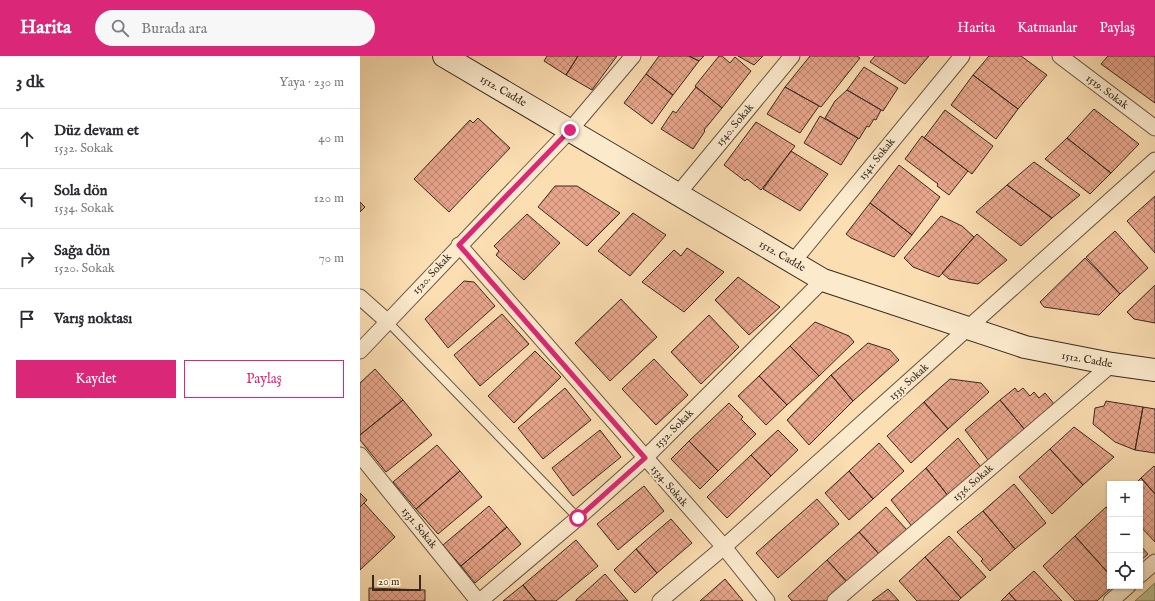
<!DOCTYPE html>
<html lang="tr">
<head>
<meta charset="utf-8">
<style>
  body { margin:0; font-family:"IM FELL English",serif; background:#f7f7f7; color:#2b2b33 }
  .controls { position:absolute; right:12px; bottom:12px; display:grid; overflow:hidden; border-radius:0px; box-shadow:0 1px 3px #0004 }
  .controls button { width:36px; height:36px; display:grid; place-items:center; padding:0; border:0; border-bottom:1px solid #e1e1e2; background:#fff; color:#2b2b33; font:20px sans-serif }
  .scale { position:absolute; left:12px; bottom:10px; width:49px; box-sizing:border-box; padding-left:4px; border:2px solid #36291e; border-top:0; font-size:11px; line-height:14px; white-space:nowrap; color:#36291e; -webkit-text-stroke:3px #fceacd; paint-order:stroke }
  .stop { position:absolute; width:12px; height:12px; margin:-9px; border:3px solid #db2777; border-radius:50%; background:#fff }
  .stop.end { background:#db2777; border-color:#fff; box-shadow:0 1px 4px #0008 }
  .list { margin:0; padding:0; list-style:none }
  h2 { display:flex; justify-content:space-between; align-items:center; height:52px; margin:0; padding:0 16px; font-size:17px }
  h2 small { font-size:13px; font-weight:400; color:#7c7c81 }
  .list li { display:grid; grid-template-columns:26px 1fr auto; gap:12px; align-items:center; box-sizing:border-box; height:60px; padding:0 16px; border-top:1px solid #e1e1e2 }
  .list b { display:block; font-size:15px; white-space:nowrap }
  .list p { margin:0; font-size:13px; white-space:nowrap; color:#7c7c81 }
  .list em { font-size:13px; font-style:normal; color:#7c7c81 }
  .actions { display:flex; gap:8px; padding:12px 16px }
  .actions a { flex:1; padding:9px 0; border:1px solid #db2777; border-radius:0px; text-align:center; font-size:14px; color:#db2777 }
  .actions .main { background:#db2777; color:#fff }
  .icon { flex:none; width:22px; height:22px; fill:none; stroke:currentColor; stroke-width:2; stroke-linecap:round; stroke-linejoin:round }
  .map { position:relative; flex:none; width:795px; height:545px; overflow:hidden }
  header { display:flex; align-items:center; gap:24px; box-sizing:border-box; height:56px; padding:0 20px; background:#db2777; color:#fff }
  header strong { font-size:19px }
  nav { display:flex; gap:22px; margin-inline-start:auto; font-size:14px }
  .search { width:280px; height:36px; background:#f7f7f7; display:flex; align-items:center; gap:10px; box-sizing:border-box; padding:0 14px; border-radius:22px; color:#7c7c81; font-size:15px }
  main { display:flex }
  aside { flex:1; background:#fff }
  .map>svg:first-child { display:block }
  .green { fill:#bac28f; stroke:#787656 }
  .building { fill:url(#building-cross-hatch); stroke:#36291e }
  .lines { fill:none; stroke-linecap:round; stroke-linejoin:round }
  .lane-casing { stroke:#675643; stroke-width:10 }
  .street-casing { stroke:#675643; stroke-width:17 }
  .secondary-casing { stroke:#36291e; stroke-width:24 }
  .lane { stroke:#fceacd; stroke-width:8 }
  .street { stroke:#fceacd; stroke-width:15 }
  .secondary { stroke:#fceacd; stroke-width:22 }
  .route { stroke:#db2777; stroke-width:5 }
  .labels { text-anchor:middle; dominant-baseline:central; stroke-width:4; stroke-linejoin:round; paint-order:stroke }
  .street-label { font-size:11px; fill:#36291e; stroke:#fceacd }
</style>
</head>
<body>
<header>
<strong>Harita</strong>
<div class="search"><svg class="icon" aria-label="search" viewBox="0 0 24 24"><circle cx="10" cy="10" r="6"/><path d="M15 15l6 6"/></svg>Burada ara</div>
<nav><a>Harita</a><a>Katmanlar</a><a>Paylaş</a></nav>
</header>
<main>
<aside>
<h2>3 dk<small>Yaya · 230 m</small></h2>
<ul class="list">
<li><svg class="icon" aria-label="ahead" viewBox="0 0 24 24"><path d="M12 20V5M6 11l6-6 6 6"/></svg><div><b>Düz devam et</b><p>1532. Sokak</p></div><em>40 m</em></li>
<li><svg class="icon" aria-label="left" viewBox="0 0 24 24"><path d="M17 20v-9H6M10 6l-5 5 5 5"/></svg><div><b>Sola dön</b><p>1534. Sokak</p></div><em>120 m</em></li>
<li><svg class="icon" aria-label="right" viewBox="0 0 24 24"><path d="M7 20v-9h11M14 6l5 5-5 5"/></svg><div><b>Sağa dön</b><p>1520. Sokak</p></div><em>70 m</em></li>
<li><svg class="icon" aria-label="arrive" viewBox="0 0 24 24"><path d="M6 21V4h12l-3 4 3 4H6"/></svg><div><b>Varış noktası</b></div></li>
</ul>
<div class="actions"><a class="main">Kaydet</a><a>Paylaş</a></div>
</aside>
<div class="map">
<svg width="795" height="545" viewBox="0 0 795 545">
  <defs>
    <pattern id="building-cross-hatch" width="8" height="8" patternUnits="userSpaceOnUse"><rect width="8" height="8" fill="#e7a58b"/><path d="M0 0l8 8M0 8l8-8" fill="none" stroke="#bc8671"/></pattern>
  </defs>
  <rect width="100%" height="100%" fill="#fbdeb2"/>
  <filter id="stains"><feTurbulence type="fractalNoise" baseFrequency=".005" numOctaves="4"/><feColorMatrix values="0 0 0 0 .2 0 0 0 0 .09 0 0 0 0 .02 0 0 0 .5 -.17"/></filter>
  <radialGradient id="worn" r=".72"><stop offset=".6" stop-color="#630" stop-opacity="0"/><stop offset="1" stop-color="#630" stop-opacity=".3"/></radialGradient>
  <path class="green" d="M795,527V545H775Z"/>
  <path class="building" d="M187,0H218L206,19L184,5Z
    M218,0H257L232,34L206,19Z
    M299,0H329L339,5L313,39L286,18Z
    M329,0H344L339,5Z
    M359,0H362L370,7L375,1L391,15L362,52L335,30Z
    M378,0H403L394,9Z
    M450,0H497L500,2L461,51L425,31Z
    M515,0H569L545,28L510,6Z
    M629,0H661L687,19L658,53L613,19Z
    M748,0H795V47L741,8Z
    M504,11L538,32L523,55L487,34Z
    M286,18L313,39L292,68L264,47Z
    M613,19L658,53L636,83L591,49Z
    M336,31L362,52L344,74L345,75L333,93L301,73L313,55L316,57Z
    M425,31L459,50L440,77L407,58Z
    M487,34L521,54L516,64L514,63L509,71L507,70L499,83L465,62L475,45Z
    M734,53L779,88L751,117L707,82Z
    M585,54L633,90L612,118L564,82Z
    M460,60L498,82L481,109L444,87Z
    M118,62L150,92L89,156L54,123L110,64L113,67Z
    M396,66L435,90L401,134L387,123L385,125L364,109Z
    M562,80L608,115L589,139L577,130L578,128L545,103Z
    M707,82L751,117L730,138L685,103Z
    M431,95L468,118L440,155L403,133Z
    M674,106L720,139L692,162L647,129Z
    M539,109L580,141L552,179L510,147Z
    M647,129L692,162L661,190L616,156Z
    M195,130H217L260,157L227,190L178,151Z
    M795,140V197L767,165Z
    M0,146L5,151L0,156Z
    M510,147L552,179L534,201L491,182L486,178Z
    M273,157L306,179L270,220L238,195Z
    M167,158L200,187L164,224L136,199L139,195L134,190Z
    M581,160L602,170L614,181L579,221L553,211L544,202Z
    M755,175L788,212L760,238L726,201Z
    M617,178L647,204L618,228L589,223L582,217Z
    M327,192L364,216L324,256L282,226L314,194L321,200Z
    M725,202L760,238L739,259L684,251L680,246Z
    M378,221L420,251L389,279L355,244Z
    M104,225L114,226L135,250L88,292L65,263Z
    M795,229V267L774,263L767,256Z
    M261,243L297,281L250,325L215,287Z
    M142,258L169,288L120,330L94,299Z
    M349,259L379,291L341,328L311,296Z
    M455,266L489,280L494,286L459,320L430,290Z
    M508,287L530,294L539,304L493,345L471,319Z
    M430,290L459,320L427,349L399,320Z
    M175,295L201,321L154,367L128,340Z
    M294,303L328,339L296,369L262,333Z
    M15,313L43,344L0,379V327Z
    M471,319L493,345L449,389L427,364Z
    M399,320L427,349L406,369L378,340Z
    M590,323L621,327L629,336L588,373L564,346Z
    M205,332L231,364L183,403L158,372Z
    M655,332L658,336L663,332L670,340L674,336L679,342L685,337L695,349L665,374L640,344Z
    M43,344L72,379L26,416L0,384V379Z
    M640,344L665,374L629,405L605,374Z
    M746,345L783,351L775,394L755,386L733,368L735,352L744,350Z
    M564,346L588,373L551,407L527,380Z
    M369,347L383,361L381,363L396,378L358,415L329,385Z
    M783,351L795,353V397L775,394Z
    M714,371L754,401L723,429L690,393Z
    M240,374L261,401L213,440L192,412Z
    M418,374L438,394L411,420L391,399Z
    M598,382L621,411L589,441L566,412Z
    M329,385L358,415L340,433L311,403Z
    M519,387L544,415L513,443L489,415Z
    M77,389L100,415L56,453L33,426Z
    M690,393L723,429L692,458L659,421Z
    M391,399L411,420L367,462L347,441Z
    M794,410L795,411V438L781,422Z
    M566,412L589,441L554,473L531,444Z
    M100,415L122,441L78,478L56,453Z
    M489,415L513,443L489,464L465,437Z
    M781,422L795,438V486L780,470V428H775Z
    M654,428L686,467L655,493L623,455Z
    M284,430L304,455L258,494L237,468Z
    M0,437L7,444L0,451Z
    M457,443L479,468L418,522L396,497Z
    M4,447L35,481L0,514V451Z
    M129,450L147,471L101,510L83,489Z
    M526,451L547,474L520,499L499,476Z
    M746,451L750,456V519L715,480Z
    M623,455L655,493L630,515L621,505L623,503L597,476Z
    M311,463L332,487L297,517L276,493Z
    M147,471L161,488L115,527L101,510Z
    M499,476L520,499L488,527L467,504Z
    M589,480L626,521L601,542L565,501Z
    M715,480L750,519V530H753L737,545H715L683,510Z
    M216,484L238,510L196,545H176L163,529Z
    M780,489L788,498L780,505Z
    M276,493L297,517L275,537L254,514Z
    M565,501L601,542L598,545H557L539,525Z
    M467,504L488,527L468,545H432L428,540Z
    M674,515L702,545H656L649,537Z
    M245,518L268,545H216V544Z
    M365,523L383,545H340Z
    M163,529L176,545H143Z
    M9,532L65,534V545H9Z
    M528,533L539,545H512Z
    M649,537L656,545H641Z"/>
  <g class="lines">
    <g class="lane-casing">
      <path id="lane" d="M28,266L218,462"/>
    </g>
    <g class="street-casing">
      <path id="street" d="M700,0L795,72
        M317,139L432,0
        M99,189L364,491L407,545
        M432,207L602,0
        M0,241L28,266
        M0,295L210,74L273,0
        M0,399L118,545
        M780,519L795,506
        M120,545L218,462L285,402L463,224
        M300,545L364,491L795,104
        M475,545L752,308
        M751,545L768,530"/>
    </g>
    <g class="secondary-casing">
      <path id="secondary" d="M84,0L463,224L665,291L752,308L795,314"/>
    </g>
    <use href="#lane" class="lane"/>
    <use href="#street" class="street"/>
    <use href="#secondary" class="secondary"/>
  </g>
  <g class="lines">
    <path class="route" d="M210,74L99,189L285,402L218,462"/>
  </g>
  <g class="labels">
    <g class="street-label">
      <text transform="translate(143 35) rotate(30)">1512. Cadde</text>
      <text transform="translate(747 36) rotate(37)">1519. Sokak</text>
      <text transform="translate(375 69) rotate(-50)">1540. Sokak</text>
      <text transform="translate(517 103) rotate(-51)">1541. Sokak</text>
      <text transform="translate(422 200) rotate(30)">1512. Cadde</text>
      <text transform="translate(72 218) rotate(-47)">1520. Sokak</text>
      <text transform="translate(727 304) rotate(10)">1512. Cadde</text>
      <text transform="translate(549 326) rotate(-42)">1535. Sokak</text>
      <text transform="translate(314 373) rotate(-45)">1532. Sokak</text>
      <text transform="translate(613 427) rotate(-41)">1536. Sokak</text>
      <text transform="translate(309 430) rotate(49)">1534. Sokak</text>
      <text transform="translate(59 472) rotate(51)">1531. Sokak</text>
    </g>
  </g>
  <rect width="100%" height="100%" filter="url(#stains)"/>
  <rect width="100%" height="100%" fill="url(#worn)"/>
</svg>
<div class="controls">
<button>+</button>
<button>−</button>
<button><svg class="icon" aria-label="locate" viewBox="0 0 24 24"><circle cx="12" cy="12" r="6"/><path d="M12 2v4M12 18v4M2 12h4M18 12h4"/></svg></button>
</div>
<div class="scale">20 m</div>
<div class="stop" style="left:218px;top:462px"></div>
<div class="stop end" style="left:210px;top:74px"></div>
</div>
</main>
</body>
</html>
